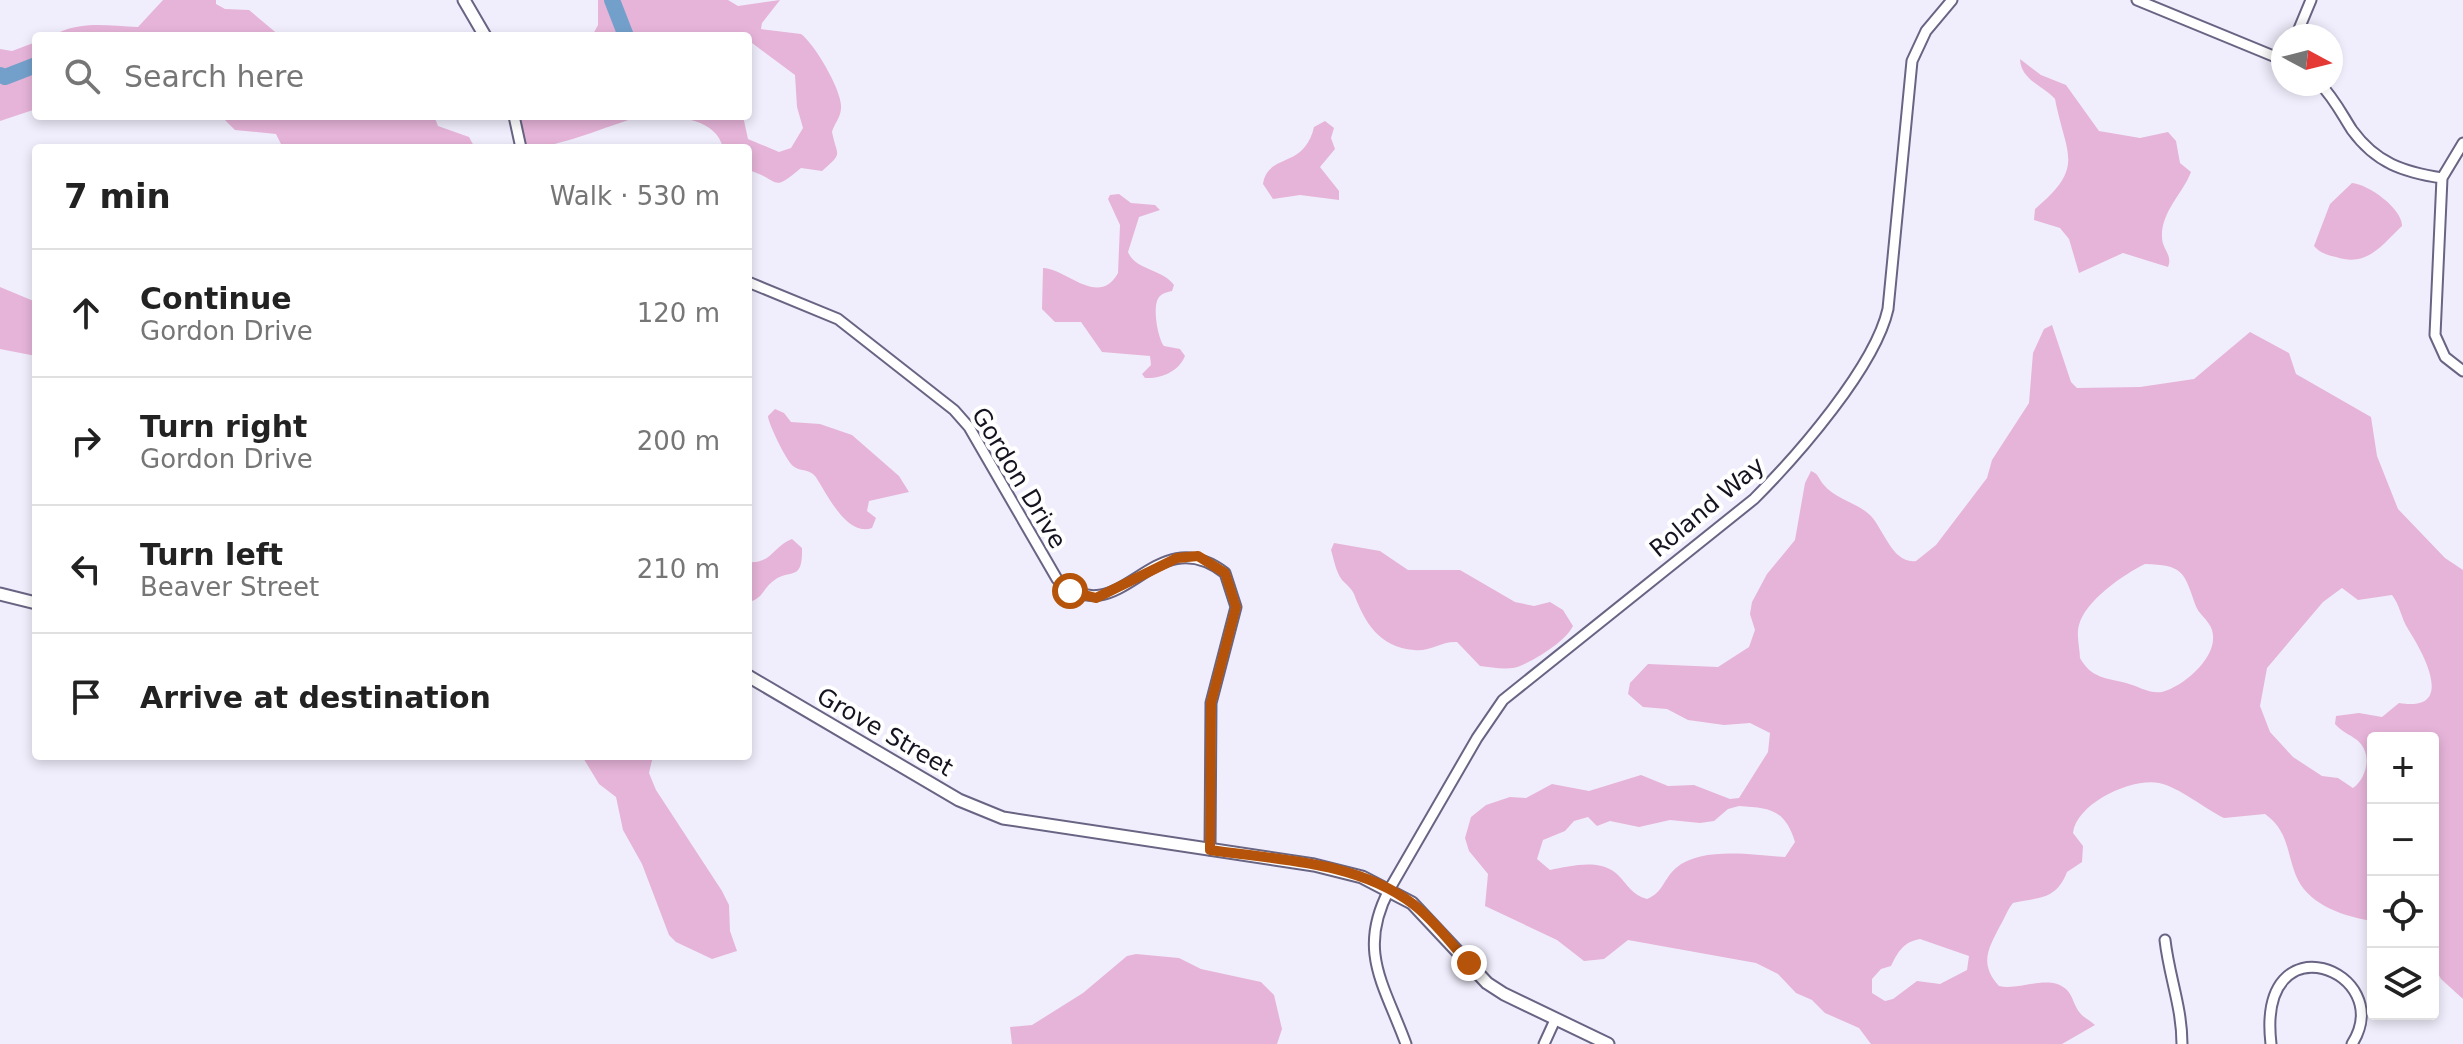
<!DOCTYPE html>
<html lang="en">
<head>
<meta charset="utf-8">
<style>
  body { margin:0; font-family:"DejaVu Sans",sans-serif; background:#f2f2f2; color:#222 }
  .controls { position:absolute; right:24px; bottom:24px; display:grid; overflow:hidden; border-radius:8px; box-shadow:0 4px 12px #0003 }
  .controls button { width:72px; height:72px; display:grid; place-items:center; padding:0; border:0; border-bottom:2px solid #e0e0e0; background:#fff; color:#222; font:40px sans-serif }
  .compass { position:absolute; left:2271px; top:24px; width:72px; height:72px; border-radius:50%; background:#fff; box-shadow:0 4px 12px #0003; rotate:97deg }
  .stop { position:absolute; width:24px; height:24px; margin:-18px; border:6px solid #b45309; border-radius:50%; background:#fff }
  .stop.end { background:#b45309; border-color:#fff; box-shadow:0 2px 8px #0008 }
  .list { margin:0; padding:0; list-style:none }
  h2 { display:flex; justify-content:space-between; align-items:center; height:104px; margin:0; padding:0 32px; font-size:34px }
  h2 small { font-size:26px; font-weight:400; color:#767676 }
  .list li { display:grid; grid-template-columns:52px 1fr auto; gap:24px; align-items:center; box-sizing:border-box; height:128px; padding:0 32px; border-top:2px solid #e0e0e0 }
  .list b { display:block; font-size:30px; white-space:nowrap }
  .list p { margin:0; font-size:26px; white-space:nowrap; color:#767676 }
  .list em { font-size:26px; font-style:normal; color:#767676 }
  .icon { flex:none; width:44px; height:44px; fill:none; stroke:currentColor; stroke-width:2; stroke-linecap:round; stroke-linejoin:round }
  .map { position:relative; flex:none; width:2463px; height:1044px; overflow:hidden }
  .search { position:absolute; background:#fff; box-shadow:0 4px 12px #0003; left:32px; top:32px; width:720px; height:88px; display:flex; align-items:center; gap:20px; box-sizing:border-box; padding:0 28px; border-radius:8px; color:#767676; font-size:30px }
  .panel { position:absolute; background:#fff; box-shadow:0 4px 12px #0003; left:32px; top:144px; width:720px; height:616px; border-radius:8px }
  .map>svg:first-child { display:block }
  .green { fill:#e6b4d9; fill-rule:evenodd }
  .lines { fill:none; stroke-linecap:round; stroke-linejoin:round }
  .river { stroke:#73a0cb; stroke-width:16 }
  .minor-casing { stroke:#686483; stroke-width:13 }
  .tertiary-casing { stroke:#686483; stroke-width:15 }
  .minor { stroke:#fff; stroke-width:9 }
  .tertiary { stroke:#fff; stroke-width:11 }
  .route { stroke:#b45309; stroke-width:10 }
  .labels { text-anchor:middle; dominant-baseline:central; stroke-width:8; stroke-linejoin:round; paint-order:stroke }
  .street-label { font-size:24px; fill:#15131f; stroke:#fff }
</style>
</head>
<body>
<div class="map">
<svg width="2463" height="1044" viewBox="0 0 2463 1044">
  <rect width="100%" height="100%" fill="#f0eefc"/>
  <path class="green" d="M163,0H216V4L225,9L249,10L280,36H52C80,20 107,26 138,27Z
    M598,0H728L738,6L780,0L762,23L761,29L801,34C814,43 843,92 841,108C841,117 834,124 832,132C837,157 844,152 822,171L801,168C770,194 782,180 748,170V148H723C716,119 681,117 655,116H743L748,139L779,152L791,148L803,128L797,107L795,75L748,40V36H592L598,25Z
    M36,42V109L0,121V49L12,51Z
    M2020,59L2041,75L2066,85L2099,131L2140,138L2168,132L2176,141L2180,163L2191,172C2183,193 2161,212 2162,237C2162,249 2173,255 2168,267L2123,253L2079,273L2069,239L2060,228L2034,220L2035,209C2086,166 2066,156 2055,99C2042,85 2021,80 2020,59Z
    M221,116H434L438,126L469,137L475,148H283L276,134L235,130Z
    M515,116H641C607,126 558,148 526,148Z
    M1325,121L1334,128L1331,138L1335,149L1320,167L1339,191V200L1300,195L1273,199L1263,184C1268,152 1304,170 1314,127Z
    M2352,183C2368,184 2403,209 2402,226C2380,247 2367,267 2336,257C2327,255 2320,253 2314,246L2330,204Z
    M1119,194L1131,203L1155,205L1160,210L1139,217L1128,252C1135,270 1163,269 1174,285L1172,291C1168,292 1163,293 1160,296C1151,304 1158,339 1164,346L1180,349L1185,356C1179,371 1162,379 1145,378L1142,374L1151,365L1150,356L1102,352L1081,322H1055L1042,309L1043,268C1067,269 1099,308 1118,273L1120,225L1108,199L1110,195Z
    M0,287L36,302V356L0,349Z
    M2052,325L2071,382L2077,388L2140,387L2194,379L2250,332L2289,353L2296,374L2371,417L2377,456L2398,509L2445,558L2463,570V999L2441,979L2433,964V738H2373V921C2346,917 2311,906 2298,880C2286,854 2290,832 2265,814L2224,818C2205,809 2179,787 2159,783C2131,778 2077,803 2073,833L2083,846L2082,862L2067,872C2056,900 2040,897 2013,903C2007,910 2005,918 2000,926C1988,949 1979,964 1999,986C2021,991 2049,973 2067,990C2073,996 2074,1006 2080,1013C2084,1018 2090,1020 2095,1025L2062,1044H1871L1859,1028L1825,1013L1812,1000L1796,993L1778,974L1756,963L1628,940L1604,959L1584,961L1557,940L1485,906L1488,874L1469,851L1465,838L1471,817L1486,805L1510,797L1526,798L1552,784L1589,791L1641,775L1668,786L1694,785L1730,799L1739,798L1768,752L1770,733L1750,723L1724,725L1688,720L1667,709L1643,707L1628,694L1630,683L1648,664L1718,667L1749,647L1755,630L1750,614L1752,602L1767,574L1795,540L1805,483L1811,471C1819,474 1818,478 1823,484C1835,499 1856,502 1870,515C1884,529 1892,564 1916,561L1936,545L1987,478L1992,460L2029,403L2033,353L2044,329ZM2145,564C2182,565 2184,571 2195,604C2198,614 2209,620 2212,630C2220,656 2184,686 2162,692C2149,694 2138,686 2126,683C2106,678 2091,678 2080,658C2080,649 2076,634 2079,625C2085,601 2124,574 2145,564ZM2342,588L2358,600L2392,595C2400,605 2401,618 2408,629C2422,651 2458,713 2399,703L2382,717L2359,713L2336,716L2335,724C2342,732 2349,734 2357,740C2373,753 2367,778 2353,788L2338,778L2322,776L2293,757L2270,732L2260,706L2267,668L2323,602ZM1739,806C1770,808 1785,809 1795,842L1785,857C1754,855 1701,846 1676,868C1664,878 1663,893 1647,899C1632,895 1628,885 1618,875C1601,858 1571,866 1550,870L1537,859L1543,840L1565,831L1574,821L1588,817L1597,826L1610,821L1639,827L1670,820L1700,823L1714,821L1728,809ZM1920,939L1969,956L1967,970L1940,984L1917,981L1893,999L1885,1001L1872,993V979L1881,969L1891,966C1898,952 1903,942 1920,939Z
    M775,409L784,413L791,422L820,424L852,435L899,476L909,492L869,501L867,511L876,518L872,528C846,537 827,493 815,476C808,468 800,472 793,466C786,460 768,423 768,416Z
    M792,539L802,548C803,584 789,567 772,582C762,590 763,599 748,602V562C772,564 773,546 792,539Z
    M1334,543L1380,551L1408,570H1460L1515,602L1534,606L1550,602L1563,610L1573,626C1566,641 1535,660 1520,666C1508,671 1492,667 1480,666L1457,642C1441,641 1430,652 1414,650C1379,647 1365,623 1354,594C1352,589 1346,584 1342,580C1336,572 1334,560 1331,550Z
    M582,756H653L649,773L656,790L722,891L729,905L730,931L737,951L712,959L676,942L669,935L642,864L623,830L616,797L599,784Z
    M1136,954L1179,958L1201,969L1261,982L1274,995L1282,1029L1277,1044H1012L1010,1027L1032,1025L1083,993L1127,956Z"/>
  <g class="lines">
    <path class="river" d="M612,0L626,36
      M0,75L5,77L36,65"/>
    <g class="minor-casing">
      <path id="minor" d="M2137,0L2283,60
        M2296,36L2311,0
        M2320,84C2334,98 2341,113 2352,130C2376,163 2403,172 2442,178L2463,143
        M514,116L521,148
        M2442,178L2435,335L2445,357L2463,371
        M748,282L838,319L954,410L969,427L1057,579C1121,638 1152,517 1225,573L1236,607L1211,703L1210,850
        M2165,940C2169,976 2182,1007 2182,1044
        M1406,1044C1384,984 1357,951 1389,890L1477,738L1503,700L1754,499C1797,456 1875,367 1888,309L1912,61L1926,31L1952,0
        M1544,1044L1555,1020
        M2271,1044C2256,916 2398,971 2352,1044"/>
    </g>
    <g class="tertiary-casing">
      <path id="tertiary" d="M464,0L485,36
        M0,594L36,603
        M748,676L959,800L1003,818L1314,865L1362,877L1412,903L1487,983L1504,994L1608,1044"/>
    </g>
    <use href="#minor" class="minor"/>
    <use href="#tertiary" class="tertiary"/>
  </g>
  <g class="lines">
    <path class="route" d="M1070,591L1096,598L1177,558L1198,556L1225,573L1236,607L1211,703L1210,850C1277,860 1357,861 1413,904C1434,920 1451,944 1469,963"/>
  </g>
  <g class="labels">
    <g class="street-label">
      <text transform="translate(1019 478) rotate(59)">Gordon Drive</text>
      <text transform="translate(1707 507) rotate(-40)">Roland Way</text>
      <text transform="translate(885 732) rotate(30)">Grove Street</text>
    </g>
  </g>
</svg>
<div class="controls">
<button>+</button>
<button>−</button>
<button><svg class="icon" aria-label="locate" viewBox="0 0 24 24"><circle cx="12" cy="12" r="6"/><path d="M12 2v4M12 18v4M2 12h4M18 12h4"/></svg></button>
<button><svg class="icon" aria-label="layers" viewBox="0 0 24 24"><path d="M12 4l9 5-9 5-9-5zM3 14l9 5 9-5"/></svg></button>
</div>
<svg class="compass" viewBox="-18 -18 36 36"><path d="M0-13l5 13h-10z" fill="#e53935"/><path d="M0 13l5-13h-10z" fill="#767676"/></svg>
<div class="stop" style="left:1070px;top:591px"></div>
<div class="stop end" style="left:1469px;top:963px"></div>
<div class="search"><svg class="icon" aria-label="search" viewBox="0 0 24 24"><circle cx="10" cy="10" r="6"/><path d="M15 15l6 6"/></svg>Search here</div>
<section class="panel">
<h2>7 min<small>Walk · 530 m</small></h2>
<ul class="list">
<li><svg class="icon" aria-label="ahead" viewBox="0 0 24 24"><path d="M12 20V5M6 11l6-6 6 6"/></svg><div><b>Continue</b><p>Gordon Drive</p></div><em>120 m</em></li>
<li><svg class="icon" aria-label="right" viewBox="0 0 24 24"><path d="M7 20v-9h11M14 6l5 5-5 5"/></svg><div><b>Turn right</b><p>Gordon Drive</p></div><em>200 m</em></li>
<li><svg class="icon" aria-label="left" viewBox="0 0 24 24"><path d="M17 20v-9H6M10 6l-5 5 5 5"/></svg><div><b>Turn left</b><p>Beaver Street</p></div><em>210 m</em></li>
<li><svg class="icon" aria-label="arrive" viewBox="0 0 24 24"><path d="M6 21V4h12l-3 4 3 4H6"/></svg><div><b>Arrive at destination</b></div></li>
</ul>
</section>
</div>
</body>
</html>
